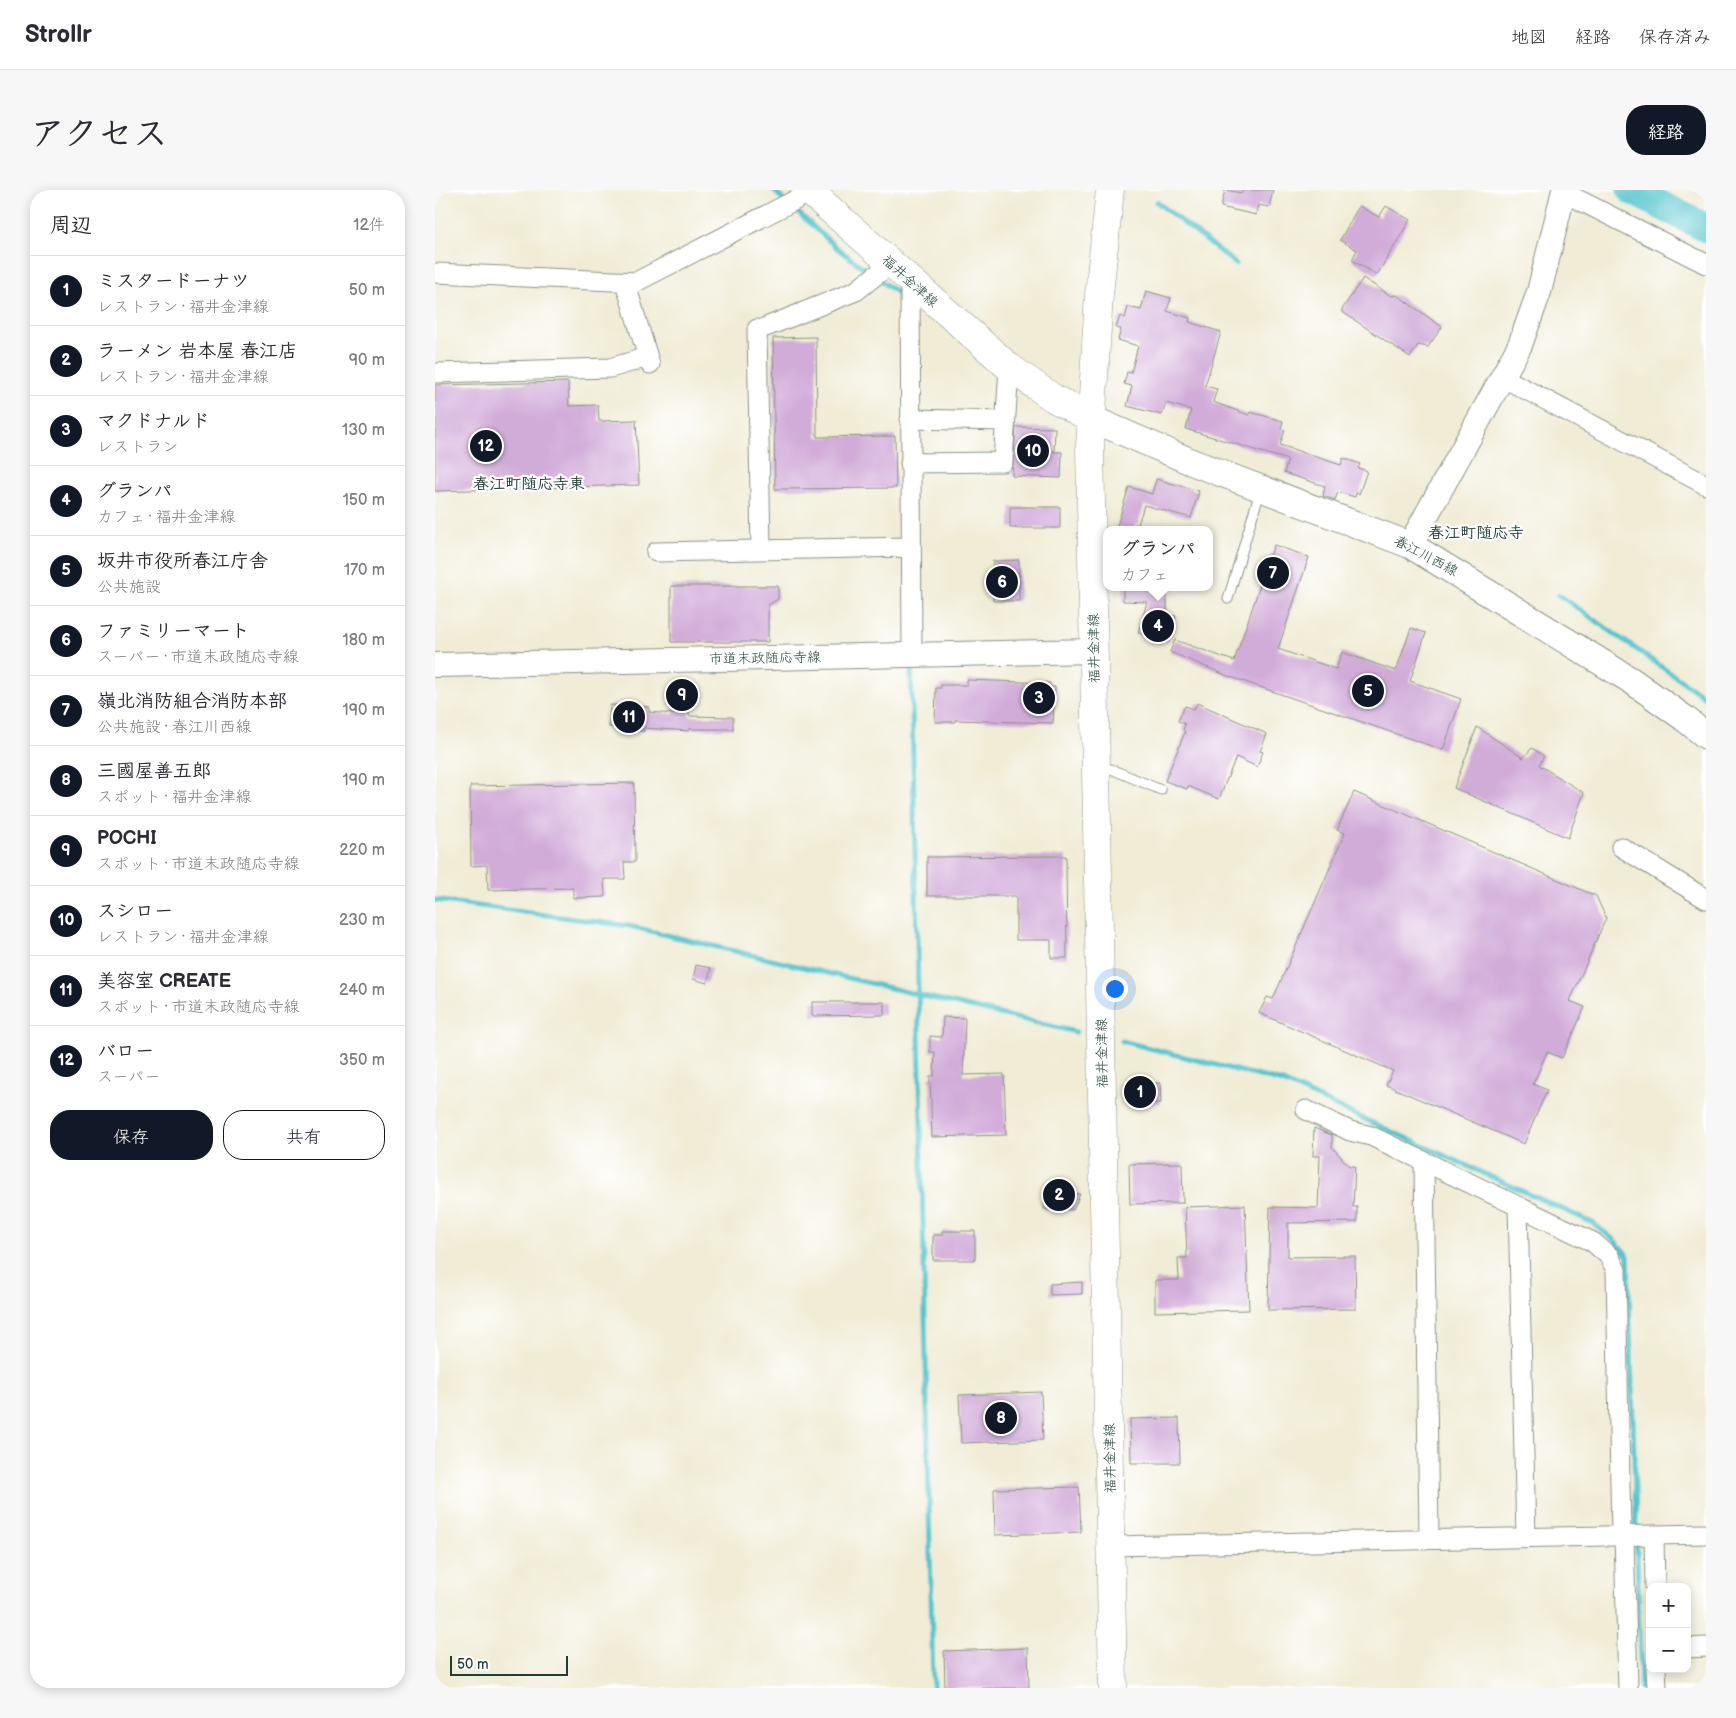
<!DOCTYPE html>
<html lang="ja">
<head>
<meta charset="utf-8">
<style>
  body { margin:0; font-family:"Balsamiq Sans","Klee One",sans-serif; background:#f7f7f7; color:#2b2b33 }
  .controls { position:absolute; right:15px; bottom:15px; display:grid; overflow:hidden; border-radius:10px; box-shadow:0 2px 12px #0003 }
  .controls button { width:45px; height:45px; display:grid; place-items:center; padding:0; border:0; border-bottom:1px solid #e1e1e2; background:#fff; color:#2b2b33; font:25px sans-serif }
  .scale { position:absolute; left:15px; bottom:12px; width:118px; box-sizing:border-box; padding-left:5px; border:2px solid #1f3d34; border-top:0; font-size:14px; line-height:18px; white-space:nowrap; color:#1f3d34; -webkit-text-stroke:4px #fff; paint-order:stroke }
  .you { position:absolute; left:679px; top:798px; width:18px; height:18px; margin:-12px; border:4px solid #fff; border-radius:50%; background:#1a73e8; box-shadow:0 0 0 8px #1a73e833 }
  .badge { display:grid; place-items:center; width:32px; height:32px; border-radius:50%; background:#111827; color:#fff; font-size:16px; font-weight:700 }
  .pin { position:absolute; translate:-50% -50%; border:2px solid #fff; box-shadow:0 1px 5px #0006 }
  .popup { position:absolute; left:668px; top:336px; width:110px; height:65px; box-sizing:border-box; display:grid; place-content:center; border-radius:10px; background:#fff; filter:drop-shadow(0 1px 4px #0005); font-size:16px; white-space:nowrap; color:#7c7c81 }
  .popup b { font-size:19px; color:#2b2b33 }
  .popup::after { content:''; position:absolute; left:50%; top:100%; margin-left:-10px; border:10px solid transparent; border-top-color:#fff }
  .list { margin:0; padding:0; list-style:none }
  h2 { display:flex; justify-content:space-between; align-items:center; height:65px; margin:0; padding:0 20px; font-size:21px }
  h2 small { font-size:16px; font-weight:400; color:#7c7c81 }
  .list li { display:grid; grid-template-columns:32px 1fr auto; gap:15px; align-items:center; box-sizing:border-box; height:70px; padding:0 20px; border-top:1px solid #e1e1e2 }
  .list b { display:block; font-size:19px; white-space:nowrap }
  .list p { margin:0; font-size:16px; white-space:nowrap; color:#7c7c81 }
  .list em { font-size:16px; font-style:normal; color:#7c7c81 }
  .actions { display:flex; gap:10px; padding:15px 20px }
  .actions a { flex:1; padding:11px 0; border:1px solid #111827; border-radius:20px; text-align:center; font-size:18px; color:#111827 }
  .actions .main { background:#111827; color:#fff }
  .map { position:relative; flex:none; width:1271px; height:1498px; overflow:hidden; border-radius:20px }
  header { display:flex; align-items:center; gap:30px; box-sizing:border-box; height:70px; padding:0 25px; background:#fff; border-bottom:1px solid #e1e1e2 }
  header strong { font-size:24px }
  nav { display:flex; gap:28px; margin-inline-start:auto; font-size:18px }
  .intro { display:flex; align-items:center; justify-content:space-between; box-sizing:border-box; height:120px; padding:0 30px }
  h1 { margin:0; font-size:35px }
  .button { padding:12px 22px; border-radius:20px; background:#111827; color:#fff; font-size:18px; font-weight:700 }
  main { display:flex; gap:30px; padding:0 30px }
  aside { flex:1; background:#fff; border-radius:20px; box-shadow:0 2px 12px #0003 }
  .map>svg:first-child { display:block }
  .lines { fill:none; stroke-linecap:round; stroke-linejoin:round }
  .stream { stroke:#57c4cf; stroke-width:5 }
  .river { stroke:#57c4cf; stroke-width:29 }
  .building { fill:#d1acd9 }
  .service-casing { stroke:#889485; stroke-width:11 }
  .minor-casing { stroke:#889485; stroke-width:21 }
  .tertiary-casing { stroke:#889485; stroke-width:26 }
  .secondary-casing { stroke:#889485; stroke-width:28 }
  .primary-casing { stroke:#889485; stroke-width:29 }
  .service { stroke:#fff; stroke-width:9 }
  .minor { stroke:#fff; stroke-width:19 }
  .tertiary { stroke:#fff; stroke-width:24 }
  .secondary { stroke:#fff; stroke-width:26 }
  .primary { stroke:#fff; stroke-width:28 }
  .labels { text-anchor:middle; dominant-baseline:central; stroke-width:4.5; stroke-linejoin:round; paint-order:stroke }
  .street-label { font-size:14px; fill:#1f3d34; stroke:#fff }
  .quarter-label { font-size:16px; font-weight:bold; fill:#1f3d34; stroke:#fff }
</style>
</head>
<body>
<header>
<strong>Strollr</strong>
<nav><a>地図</a><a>経路</a><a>保存済み</a></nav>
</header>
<div class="intro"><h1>アクセス</h1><a class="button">経路</a></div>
<main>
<aside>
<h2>周辺<small>12件</small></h2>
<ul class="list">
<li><span class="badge">1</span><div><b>ミスタードーナツ</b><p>レストラン · 福井金津線</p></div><em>50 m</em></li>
<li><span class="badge">2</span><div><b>ラーメン 岩本屋 春江店</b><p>レストラン · 福井金津線</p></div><em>90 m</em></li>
<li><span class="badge">3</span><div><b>マクドナルド</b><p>レストラン</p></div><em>130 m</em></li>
<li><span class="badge">4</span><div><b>グランパ</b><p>カフェ · 福井金津線</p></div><em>150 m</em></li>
<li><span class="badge">5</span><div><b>坂井市役所春江庁舎</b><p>公共施設</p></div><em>170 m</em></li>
<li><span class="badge">6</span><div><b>ファミリーマート</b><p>スーパー · 市道末政随応寺線</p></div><em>180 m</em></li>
<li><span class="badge">7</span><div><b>嶺北消防組合消防本部</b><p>公共施設 · 春江川西線</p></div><em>190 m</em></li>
<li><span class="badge">8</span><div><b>三國屋善五郎</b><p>スポット · 福井金津線</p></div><em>190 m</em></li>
<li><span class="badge">9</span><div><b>POCHI</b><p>スポット · 市道末政随応寺線</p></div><em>220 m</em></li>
<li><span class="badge">10</span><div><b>スシロー</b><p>レストラン · 福井金津線</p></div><em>230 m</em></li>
<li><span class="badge">11</span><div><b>美容室 CREATE</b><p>スポット · 市道末政随応寺線</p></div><em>240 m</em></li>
<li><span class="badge">12</span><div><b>バロー</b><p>スーパー</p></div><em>350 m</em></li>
</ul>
<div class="actions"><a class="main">保存</a><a>共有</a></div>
</aside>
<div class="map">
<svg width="1271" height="1498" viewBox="0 0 1271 1498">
  <rect width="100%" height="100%" fill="#fff"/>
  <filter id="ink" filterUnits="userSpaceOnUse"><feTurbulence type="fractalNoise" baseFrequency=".02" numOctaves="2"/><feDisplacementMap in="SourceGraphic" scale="10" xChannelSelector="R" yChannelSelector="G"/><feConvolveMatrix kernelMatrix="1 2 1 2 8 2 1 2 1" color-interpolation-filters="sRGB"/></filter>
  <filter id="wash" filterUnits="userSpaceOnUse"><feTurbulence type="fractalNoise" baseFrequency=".0096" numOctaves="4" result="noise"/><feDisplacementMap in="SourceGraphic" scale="20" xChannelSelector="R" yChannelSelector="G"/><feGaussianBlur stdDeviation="1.12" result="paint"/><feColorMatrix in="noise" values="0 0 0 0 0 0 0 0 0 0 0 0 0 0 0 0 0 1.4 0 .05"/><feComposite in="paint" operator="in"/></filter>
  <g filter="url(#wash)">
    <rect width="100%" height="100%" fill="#f0ecd6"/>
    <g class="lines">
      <path class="stream" d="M338,0L351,12
        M722,12L801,74
        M357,17L403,59L437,84
        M443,89L467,106V111
        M1124,405L1271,508
        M476,472L498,1498
        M0,710L194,736L641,842
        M687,851L848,892L1158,1033L1179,1050L1193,1066L1206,1498"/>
      <path class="river" d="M1196,0L1271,38"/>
    </g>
    <g id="blocks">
      <path class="building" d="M790,0L807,3L808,0H838L834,17L823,15L821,25L786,17Z
        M924,16L944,27L951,16L975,30L942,85L917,70L922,60L905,50Z
        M928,88L956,106L962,105L1007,137L993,157L983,155L975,167L906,121Z
        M711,101L736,108L732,121L755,128L754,132L786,142L770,196L782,199L778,212L814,225L815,222L848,231L846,239L850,240L845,255L906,275L908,268L925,274L923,278L932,281L924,304L921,303L920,307L903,302L900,310L888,306L890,296L849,283L853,270L751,239L756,220L731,213L727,225L692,216L697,196L689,194L692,182L696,183L703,156L683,150L686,139L681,138L685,126L690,128L693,117L706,120Z
        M381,147L382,247L460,246L461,298L340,299L338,148Z
        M133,192L134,216L163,215L164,231L201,230L204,295L0,301V195Z
        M581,237L620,238L619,262H627L626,288L577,286Z
        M721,289L764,301L756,328L709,315L703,335L700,334L698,340L682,336L694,297L717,304Z
        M575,317H625V338H575Z
        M839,355L874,367L843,459L901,479L907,462L961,481L976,438L991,443L975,491L1026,509L1008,560L793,486L735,462L740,450L799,471Z
        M584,370V411H558V371Z
        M236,396H343V409L333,415V452H236Z
        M688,397L732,398V424L741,426L733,451L703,443L712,412L688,411Z
        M532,490L615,493V497H620L618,533L520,530V532H500L501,498H506V495H532Z
        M240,497H255L254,526L298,527V539H254V541L209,538V541L180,540V537H174L175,515L214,517V522L239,524Z
        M762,513L832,544L825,561L828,562L822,577L801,567L784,609L753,596L752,599L730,591L750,542L748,540L750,534L743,531L750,516L759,519Z
        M1042,537L1088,568L1097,558L1109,566L1104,575L1149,603L1133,648L1019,598Z
        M199,593L200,672H189L190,689H169L170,707L138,708V698L53,700L52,675L36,676L35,596Z
        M919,602L1161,706L1171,728L1135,811L1150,817L1127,868L1112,862L1098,894L1112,900L1089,954L951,895L958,881L824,823L832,807L838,809L910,643L902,640Z
        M631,666L632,768H616V750H581V706H492V667Z
        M261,775L276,778L272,793L258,789Z
        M377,812H449V825L377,826Z
        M508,827L530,828L528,885L569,884L571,945L497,947L495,886H499L500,862H495V846L507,847Z
        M725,893L726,913H692V894Z
        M879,938L897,945V957L914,976H920L918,1017H922V1032L853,1033V1067L920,1066L921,1119L833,1120L835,1017L883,1018L885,966H878Z
        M747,973L748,1013L695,1014L694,974Z
        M610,996L640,997L639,1004H645L638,1020L609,1019Z
        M810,1015L814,1120L720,1122V1090H744L743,1068H752L750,1017Z
        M507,1041H540V1070H498V1045H507Z
        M647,1092V1104L615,1105V1094Z
        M606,1202L608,1250L526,1253L524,1205Z
        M744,1228L745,1273H696L695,1229Z
        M644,1297L646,1342L560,1345L559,1299Z
        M593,1458L594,1498H510L509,1461Z"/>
    </g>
  </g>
  <g filter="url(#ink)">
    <use href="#blocks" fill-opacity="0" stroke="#889485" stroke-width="1"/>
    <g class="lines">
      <g class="service-casing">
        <path id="service" d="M793,409L825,301
          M663,578L676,579L726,600"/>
      </g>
      <g class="minor-casing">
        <path id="minor" d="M1128,2L1271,74
          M0,83L201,92L376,2
          M475,91L477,465
          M190,92L215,174
          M331,137L421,101L455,74
          M322,139L326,359
          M0,183L175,178L213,167
          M1067,187L1271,295
          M475,229L570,231
          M475,273L568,272L574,177
          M221,362L475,357
          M1186,657L1271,709
          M871,920L915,941L936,946L1158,1052L1174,1066L1181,1080L1186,1345
          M989,972L994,1349
          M1083,1016L1091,1347
          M1189,1345L1193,1498
          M1219,1345L1220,1397
          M676,1356L1271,1344
          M1252,1458L1271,1457
          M1221,1479L1222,1498"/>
      </g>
      <g class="tertiary-casing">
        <path id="tertiary" d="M975,355L1085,155L1104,102L1129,0
          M0,475L659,461"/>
      </g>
      <g class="secondary-casing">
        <path id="secondary" d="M655,228L759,273L975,355L1197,491L1249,528L1271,546"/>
      </g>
      <g class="primary-casing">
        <path id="primary" d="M373,0L574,177L618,208L655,228
          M675,0L664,104L655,257L678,1498"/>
      </g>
      <use href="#service" class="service"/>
      <use href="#minor" class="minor"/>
      <use href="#tertiary" class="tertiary"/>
      <use href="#secondary" class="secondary"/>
      <use href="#primary" class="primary"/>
    </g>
  </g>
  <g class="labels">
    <g class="street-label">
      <text transform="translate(475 91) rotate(42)">福井金津線</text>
      <text transform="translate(991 366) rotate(28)">春江川西線</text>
      <text transform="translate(659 458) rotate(-91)">福井金津線</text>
      <text transform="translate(330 468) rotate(-1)">市道末政随応寺線</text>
      <text transform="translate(667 863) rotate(-91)">福井金津線</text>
      <text transform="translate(675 1268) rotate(-91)">福井金津線</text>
    </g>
    <g class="quarter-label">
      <text x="94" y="294">春江町随応寺東</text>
      <text x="1041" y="343">春江町随応寺</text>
    </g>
  </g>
</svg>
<div class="controls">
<button>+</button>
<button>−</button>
</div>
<div class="scale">50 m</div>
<div class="you"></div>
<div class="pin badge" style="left:705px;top:902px">1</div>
<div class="pin badge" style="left:624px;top:1005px">2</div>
<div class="pin badge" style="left:604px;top:508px">3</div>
<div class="pin badge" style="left:723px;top:436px">4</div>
<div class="popup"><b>グランパ</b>カフェ</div>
<div class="pin badge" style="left:933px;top:501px">5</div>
<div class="pin badge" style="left:567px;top:392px">6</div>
<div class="pin badge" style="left:838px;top:383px">7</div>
<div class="pin badge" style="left:566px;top:1228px">8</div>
<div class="pin badge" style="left:247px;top:505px">9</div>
<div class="pin badge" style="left:598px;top:261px">10</div>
<div class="pin badge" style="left:194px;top:527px">11</div>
<div class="pin badge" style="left:51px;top:256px">12</div>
</div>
</main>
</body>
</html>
